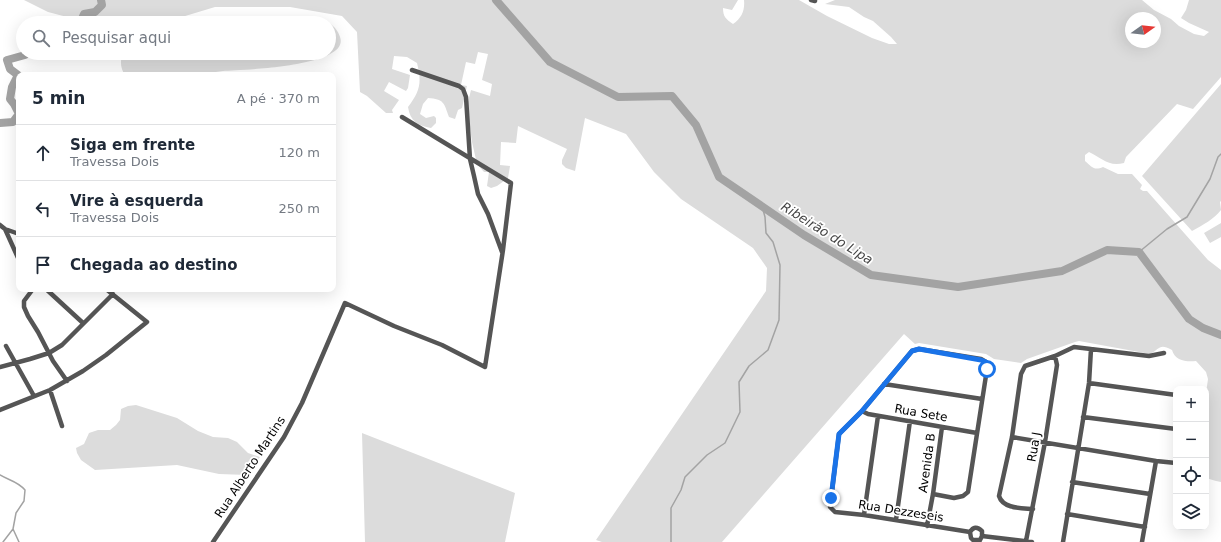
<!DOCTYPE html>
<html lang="pt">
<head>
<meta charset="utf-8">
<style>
  body { margin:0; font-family:"DejaVu Sans",sans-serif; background:#f2f2f3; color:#1f2937 }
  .controls { position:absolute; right:12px; bottom:12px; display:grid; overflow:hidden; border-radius:8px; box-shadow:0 4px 16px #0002 }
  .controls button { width:36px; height:36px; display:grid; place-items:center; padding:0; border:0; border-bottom:1px solid #e0e1e3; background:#fff; color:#1f2937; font:20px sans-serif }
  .compass { position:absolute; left:1125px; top:12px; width:36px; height:36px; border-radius:50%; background:#fff; box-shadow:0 4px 16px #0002; rotate:75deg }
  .stop { position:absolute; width:12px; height:12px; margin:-9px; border:3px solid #1a73e8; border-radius:50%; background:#fff }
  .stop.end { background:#1a73e8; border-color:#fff; box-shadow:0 1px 4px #0008 }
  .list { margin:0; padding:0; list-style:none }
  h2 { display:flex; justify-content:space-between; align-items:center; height:52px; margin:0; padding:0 16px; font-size:17px }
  h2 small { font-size:13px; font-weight:400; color:#747a83 }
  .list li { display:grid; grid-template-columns:26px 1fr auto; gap:12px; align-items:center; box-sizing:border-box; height:56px; padding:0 16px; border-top:1px solid #e0e1e3 }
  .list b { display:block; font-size:15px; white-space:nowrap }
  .list p { margin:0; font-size:13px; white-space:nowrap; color:#747a83 }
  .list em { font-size:13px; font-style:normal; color:#747a83 }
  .icon { flex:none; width:22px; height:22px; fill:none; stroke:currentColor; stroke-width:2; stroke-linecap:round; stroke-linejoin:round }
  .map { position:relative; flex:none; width:1221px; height:542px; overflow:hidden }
  .search { position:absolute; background:#fff; box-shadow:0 4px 16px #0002; left:16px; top:16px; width:320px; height:44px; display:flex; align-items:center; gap:10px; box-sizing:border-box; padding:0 14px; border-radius:22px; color:#747a83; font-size:15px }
  .panel { position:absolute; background:#fff; box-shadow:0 4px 16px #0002; left:16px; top:72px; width:320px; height:220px; border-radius:8px }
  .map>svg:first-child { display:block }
  .green { fill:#dcdcdc; fill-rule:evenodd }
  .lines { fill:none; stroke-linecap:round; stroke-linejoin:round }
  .stream { stroke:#a3a3a3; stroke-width:1.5 }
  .river { stroke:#a3a3a3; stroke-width:8 }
  .street { stroke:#555; stroke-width:4.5 }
  .route { stroke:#1a73e8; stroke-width:5 }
  .labels { text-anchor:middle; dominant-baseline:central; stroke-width:3.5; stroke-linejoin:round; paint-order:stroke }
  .street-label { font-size:12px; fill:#000; stroke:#fff }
  .water-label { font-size:13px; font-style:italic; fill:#444; stroke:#fff }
</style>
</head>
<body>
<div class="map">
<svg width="1221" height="542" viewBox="0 0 1221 542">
  <rect width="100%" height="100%" fill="#fff"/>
  <path class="green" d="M24,0H738L732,10L723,8C723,17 726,19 733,24C742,18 745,10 744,0H799L827,16L872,38L889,44H897L891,37L873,21L864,17L849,7L825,4L835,0H1142L1154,10L1171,19L1179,26L1194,34L1204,36L1209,32L1189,23L1181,18L1186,10L1189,0H1221V77L1193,109L1177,104L1126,157L1124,163C1108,167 1102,158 1089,152L1085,155V161C1092,167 1094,171 1103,167L1118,174H1132L1142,185L1140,189L1143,191H1147L1208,260L1221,270V482L1216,481L1206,478V393L1208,379L1206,372L1196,361C1186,362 1175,361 1172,350C1159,343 1160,349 1150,354L1079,341L1075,342L1027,359L1021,363L994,359L986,354L919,343L915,344L904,334L722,542H602L596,540L766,291L767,268L753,248L681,199L654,172L626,134L585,118L575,171L566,168L562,164V160L567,149L518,126L516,143L501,142L500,165L510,166L508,178L497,186L491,188L487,186L489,172H484L477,164L472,142L467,106L471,90L490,96L492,84L482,80L488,54L478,52L475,64L466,62L461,85L467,86L462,108L458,110L455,119L449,117C444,103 444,99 428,98L423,104L420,114L426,118L434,116L436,118V123L431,128C418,126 410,121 408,107C420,91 422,83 417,63L407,57L394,56L392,69L410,75L408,88L406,91L389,82L384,91L399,100L392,110L393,113H386L367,96L360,92L357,32L342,16L290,7H215L162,23H90L48,12ZM1131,18H1155V42H1131Z
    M278,18L329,23H210Z
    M329,23C335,27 338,31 340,37C351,67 240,70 223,71C213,72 204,74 195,75C172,77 148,75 125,75C120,68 120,60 123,53H329Z
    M1221,84V201L1220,202L1221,210C1214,219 1203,225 1192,231L1142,176Z
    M1221,223V237L1210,243L1204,233Z
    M136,405L177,418L198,431L213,437L228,438L237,442L248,453L260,457L247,475L219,474L177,465L95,470L81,460L77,453L76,448L84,444L89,433L98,430H110L116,425L120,420L121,409L128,406Z
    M362,433L515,493L505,542H365Z"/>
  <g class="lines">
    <path class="stream" d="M1139,252L1167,229L1187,217L1210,179L1218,157L1221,154
      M0,475C10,481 17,481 25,490L24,501L16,513L13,529L19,542
      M3,542L13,529
      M671,542V508L681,490L685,477L707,455L725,443L740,412L739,382L749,366L768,350L779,320L780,265L773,242L766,233L765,217L762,206"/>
    <path class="river" d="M496,0L550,62L618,97L672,96L696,125L719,177L804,235L871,275L958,287L1062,271L1107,250L1139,252L1189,319L1203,328L1221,335
      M80,23L84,14L95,12L102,5L101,0
      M0,123L13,122L19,114L14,104L10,99L12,87L18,75L10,69L7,60L25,55V53"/>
    <path class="street" d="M811,0L815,1
      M412,70L459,86L463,89L466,97L470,159L474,176L478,194L488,214L502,252
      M0,225L5,229L19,234
      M5,229L19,260
      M33,289L24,301V307L28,316L38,332L53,361L67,381
      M46,289L83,323
      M6,346L34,396
      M0,367L30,359L49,353L62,345L113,294
      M1089,383L1176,395
      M884,384L982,399
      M50,390L62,426
      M0,410L50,390L83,371L106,355L147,322L106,289
      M862,411L868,414L977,433
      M1083,417L1176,429
      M1012,437L1156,461L1176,463
      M1072,482L1150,494
      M933,494L954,498L963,496L968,492L987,369L986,362L981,359L919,349L912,351L862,411L839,434L830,507L835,512L864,515L970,532
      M1033,509C1022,508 1003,509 999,496L1012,437L1021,374L1025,366L1055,356L1074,347L1149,356L1164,353
      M1067,514L1145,527
      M864,515L878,416
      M896,520L910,421
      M927,526L933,494L942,427
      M982,536L1032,542
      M1026,541L1045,442L1057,365L1055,356
      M213,542L284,437L302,403L345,303L394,326L442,345L485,367L503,250L511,183L402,117
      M979,542L982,536V531C977,526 973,527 970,532L971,538L973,540H980
      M1063,542L1089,383L1091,349
      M1142,542L1156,461"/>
  </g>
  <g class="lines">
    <path class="route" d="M831,498L839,434L862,411L912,351L919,349L981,360L986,362L987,369"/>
  </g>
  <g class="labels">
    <g class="street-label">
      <text transform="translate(921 413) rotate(10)">Rua Sete</text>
      <text transform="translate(1034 447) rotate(-80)">Rua J</text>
      <text transform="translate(927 463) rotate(-82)">Avenida B</text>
      <text transform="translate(250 467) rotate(-57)">Rua Alberto Martins</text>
      <text transform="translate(901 511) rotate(9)">Rua Dezzeseis</text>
    </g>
    <g class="water-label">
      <text transform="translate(827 233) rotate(32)">Ribeirão do Lipa</text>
    </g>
  </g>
</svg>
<div class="controls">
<button>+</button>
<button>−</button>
<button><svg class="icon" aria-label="locate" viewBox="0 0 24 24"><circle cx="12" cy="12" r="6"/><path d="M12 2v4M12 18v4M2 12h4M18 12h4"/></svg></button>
<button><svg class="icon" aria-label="layers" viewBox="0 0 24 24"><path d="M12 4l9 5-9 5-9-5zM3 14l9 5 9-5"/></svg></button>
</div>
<svg class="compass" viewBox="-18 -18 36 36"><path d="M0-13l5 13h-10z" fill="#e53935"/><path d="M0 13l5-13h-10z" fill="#747a83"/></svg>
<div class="stop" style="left:987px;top:369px"></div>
<div class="stop end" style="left:831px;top:498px"></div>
<div class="search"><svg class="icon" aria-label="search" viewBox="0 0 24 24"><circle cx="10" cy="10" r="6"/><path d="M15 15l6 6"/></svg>Pesquisar aqui</div>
<section class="panel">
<h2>5 min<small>A pé · 370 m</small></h2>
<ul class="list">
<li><svg class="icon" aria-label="ahead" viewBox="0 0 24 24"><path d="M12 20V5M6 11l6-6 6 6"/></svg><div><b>Siga em frente</b><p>Travessa Dois</p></div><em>120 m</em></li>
<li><svg class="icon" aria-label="left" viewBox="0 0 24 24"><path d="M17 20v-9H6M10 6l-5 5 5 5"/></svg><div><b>Vire à esquerda</b><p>Travessa Dois</p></div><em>250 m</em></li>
<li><svg class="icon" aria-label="arrive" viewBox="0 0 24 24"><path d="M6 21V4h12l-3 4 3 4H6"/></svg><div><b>Chegada ao destino</b></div></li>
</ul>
</section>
</div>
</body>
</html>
